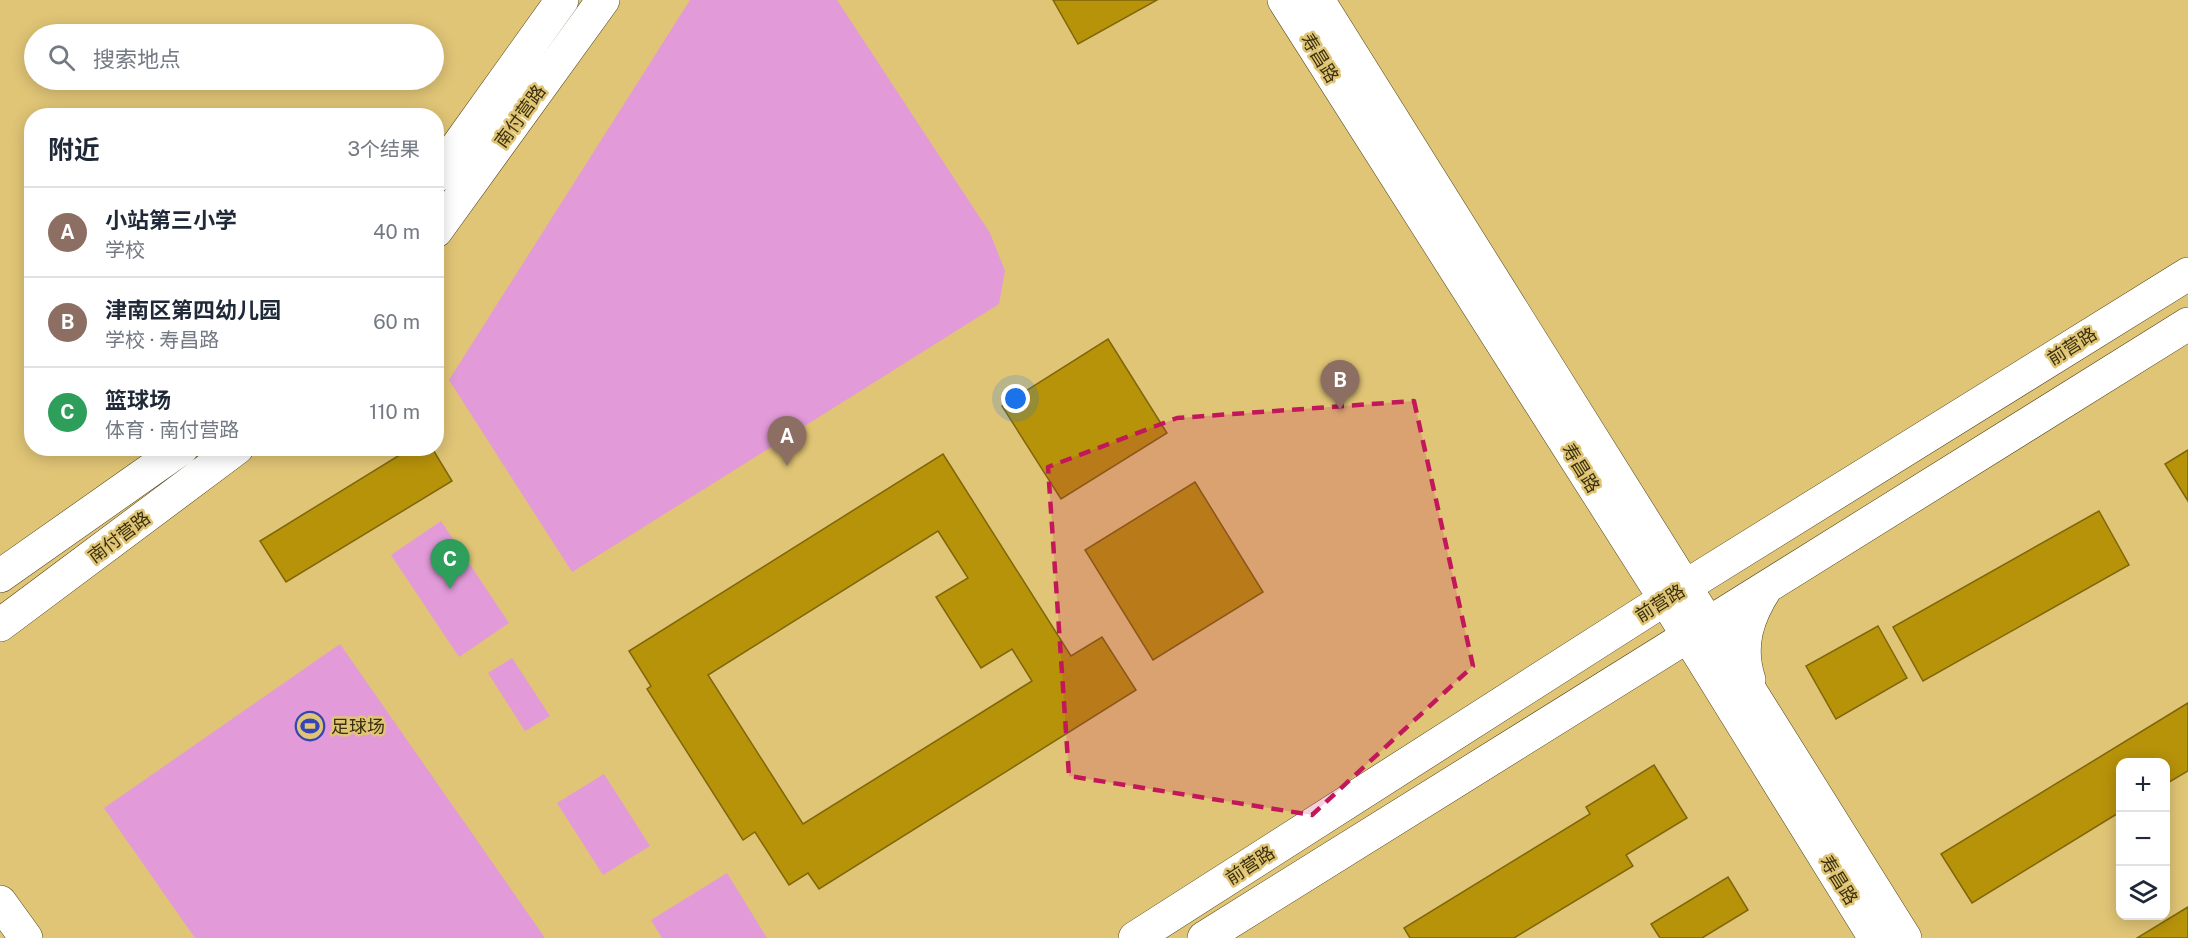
<!DOCTYPE html>
<html lang="zh">
<head>
<meta charset="utf-8">
<style>
  body { margin:0; font-family:"Public Sans","Noto Sans SC",sans-serif; background:#f2f2f3; color:#1f2937 }
  .controls { position:absolute; right:18px; bottom:18px; display:grid; overflow:hidden; border-radius:12px; box-shadow:0 3px 15px #0003 }
  .controls button { width:54px; height:54px; display:grid; place-items:center; padding:0; border:0; border-bottom:2px solid #e0e1e3; background:#fff; color:#1f2937; font:30px sans-serif }
  .you { position:absolute; left:1016px; top:399px; width:21px; height:21px; margin:-15px; border:4px solid #fff; border-radius:50%; background:#1a73e8; box-shadow:0 0 0 9px #1a73e833 }
  .badge { display:grid; place-items:center; width:39px; height:39px; border-radius:50%; background:#1a73e8; color:#fff; font-size:20px; font-weight:700 }
  .pin { position:absolute; translate:-50% -50px; filter:drop-shadow(0 2px 3px #0008) }
  .pin::after { content:''; position:absolute; top:32px; width:21px; height:18px; background:inherit; clip-path:polygon(0 0,100% 0,50% 100%) }
  .list { margin:0; padding:0; list-style:none }
  h2 { display:flex; justify-content:space-between; align-items:center; height:78px; margin:0; padding:0 24px; font-size:26px }
  h2 small { font-size:20px; font-weight:400; color:#747a83 }
  .list li { display:grid; grid-template-columns:39px 1fr auto; gap:18px; align-items:center; box-sizing:border-box; height:90px; padding:0 24px; border-top:2px solid #e0e1e3 }
  .list b { display:block; font-size:22px; white-space:nowrap }
  .list p { margin:0; font-size:20px; white-space:nowrap; color:#747a83 }
  .list em { font-size:20px; font-style:normal; color:#747a83 }
  .icon { flex:none; width:33px; height:33px; fill:none; stroke:currentColor; stroke-width:2; stroke-linecap:round; stroke-linejoin:round }
  .map { position:relative; flex:none; width:2188px; height:938px; overflow:hidden }
  .search { position:absolute; background:#fff; box-shadow:0 3px 15px #0003; left:24px; top:24px; width:420px; height:66px; display:flex; align-items:center; gap:15px; box-sizing:border-box; padding:0 21px; border-radius:33px; color:#747a83; font-size:22px }
  .panel { position:absolute; background:#fff; box-shadow:0 3px 15px #0003; left:24px; top:108px; width:420px; height:348px; border-radius:24px }
  .map>svg:first-child { display:block }
  .green { fill:#e29ad9 }
  .building { fill:#b7930a; stroke:#7f6609; stroke-width:1.5; fill-rule:evenodd }
  .lines { fill:none; stroke-linecap:round; stroke-linejoin:round }
  .minor-casing { stroke:#52441a; stroke-width:34 }
  .minor { stroke:#fff; stroke-width:33 }
  .marked { fill:#c2185b; fill-opacity:0.2; stroke:#c2185b; stroke-width:4.5; stroke-dasharray:12 8; stroke-linejoin:round }
  .labels { text-anchor:middle; dominant-baseline:central; stroke-width:5; stroke-linejoin:round; paint-order:stroke }
  .street-label { font-size:18px; fill:#3b300e; stroke:#e0c576 }
  .poi-label { font-size:18px; fill:#3b300e; stroke:#e0c576; text-anchor:start }
</style>
</head>
<body>
<div class="map">
<svg width="2188" height="938" viewBox="0 0 2188 938">
  <rect width="100%" height="100%" fill="#e0c576"/>
  <path class="green" d="M690,0H837L990,233L1005,271L999,304L572,572L449,380Z
    M441,521L509,623L459,657L391,555Z
    M340,644L545,938H195L104,808Z
    M512,658L550,716L525,731L488,673Z
    M604,774L650,846L603,875L557,803Z
    M727,873L767,938H662L651,920Z"/>
  <path class="building" d="M1053,0H1157L1078,44Z
    M1108,339L1167,433L1061,499L1002,406Z
    M411,448H432L452,481L286,582L260,541Z
    M2188,450V501L2165,464Z
    M943,454L1071,656L1102,637L1136,690L819,889L808,873L789,885L755,832L743,840L647,689L651,686L629,651ZM938,531L968,578L936,597L981,668L1012,649L1032,681L803,824L708,675Z
    M1195,482L1263,592L1153,660L1085,550Z
    M2099,511L2129,565L1923,681L1893,627Z
    M1878,626L1907,678L1836,719L1806,666Z
    M2188,703V771L2166,784V762H2120V812L1972,903L1941,854Z
    M1654,765L1687,818L1626,855L1633,866L1514,938H1410L1404,928L1590,814L1586,807Z
    M1728,877L1748,910L1702,938H1660L1651,924Z
    M2188,907V938H2137Z"/>
  <g class="lines">
    <g class="minor-casing">
      <path id="minor" d="M1284,0L1665,599L1875,938
        M1318,0L1905,938
        M436,176L562,0
        M436,231L603,0
        M0,576L182,448
        M0,625L237,448
        M1749,680C1738,646 1747,617 1766,588
        M0,902L26,938
        M1135,938L1665,599L2188,274
        M1204,938L2188,324"/>
    </g>
    <use href="#minor" class="minor"/>
  </g>
  <path class="marked" d="M1414,401L1473,666L1312,815L1069,776L1048,467L1177,418Z"/>
  <defs>
    <g id="stadium-ring" transform="scale(1.5)"><circle r="9.5" fill="#e0c576" stroke="#3545b7" stroke-width="1.5"/><path d="M0-5a6.5 5 0 1 0 0 10a6.5 5 0 1 0 0-10ZM-3.5-1.8h7v3.6h-7Z" fill="#3545b7"/></g>
  </defs>
  <g fill-rule="evenodd">
    <use href="#stadium-ring" x="310" y="726"/>
  </g>
  <g class="labels">
    <g class="street-label">
      <text transform="translate(1320 58) rotate(58)">寿昌路</text>
      <text transform="translate(520 116) rotate(-54)">南付营路</text>
      <text transform="translate(2072 346) rotate(-32)">前营路</text>
      <text transform="translate(1581 468) rotate(58)">寿昌路</text>
      <text transform="translate(119 537) rotate(-37)">南付营路</text>
      <text transform="translate(1660 603) rotate(-32)">前营路</text>
      <text transform="translate(1250 865) rotate(-33)">前营路</text>
      <text transform="translate(1839 880) rotate(58)">寿昌路</text>
    </g>
    <g class="poi-label">
      <text x="331" y="726">足球场</text>
    </g>
  </g>
</svg>
<div class="controls">
<button>+</button>
<button>−</button>
<button><svg class="icon" aria-label="layers" viewBox="0 0 24 24"><path d="M12 4l9 5-9 5-9-5zM3 14l9 5 9-5"/></svg></button>
</div>
<div class="you"></div>
<div class="pin badge" style="left:787px;top:466px;background:#8d6e63">A</div>
<div class="pin badge" style="left:1340px;top:410px;background:#8d6e63">B</div>
<div class="pin badge" style="left:450px;top:589px;background:#2e9e5b">C</div>
<div class="search"><svg class="icon" aria-label="search" viewBox="0 0 24 24"><circle cx="10" cy="10" r="6"/><path d="M15 15l6 6"/></svg>搜索地点</div>
<section class="panel">
<h2>附近<small>3个结果</small></h2>
<ul class="list">
<li><span class="badge" style="background:#8d6e63">A</span><div><b>小站第三小学</b><p>学校</p></div><em>40 m</em></li>
<li><span class="badge" style="background:#8d6e63">B</span><div><b>津南区第四幼儿园</b><p>学校 · 寿昌路</p></div><em>60 m</em></li>
<li><span class="badge" style="background:#2e9e5b">C</span><div><b>篮球场</b><p>体育 · 南付营路</p></div><em>110 m</em></li>
</ul>
</section>
</div>
</body>
</html>
